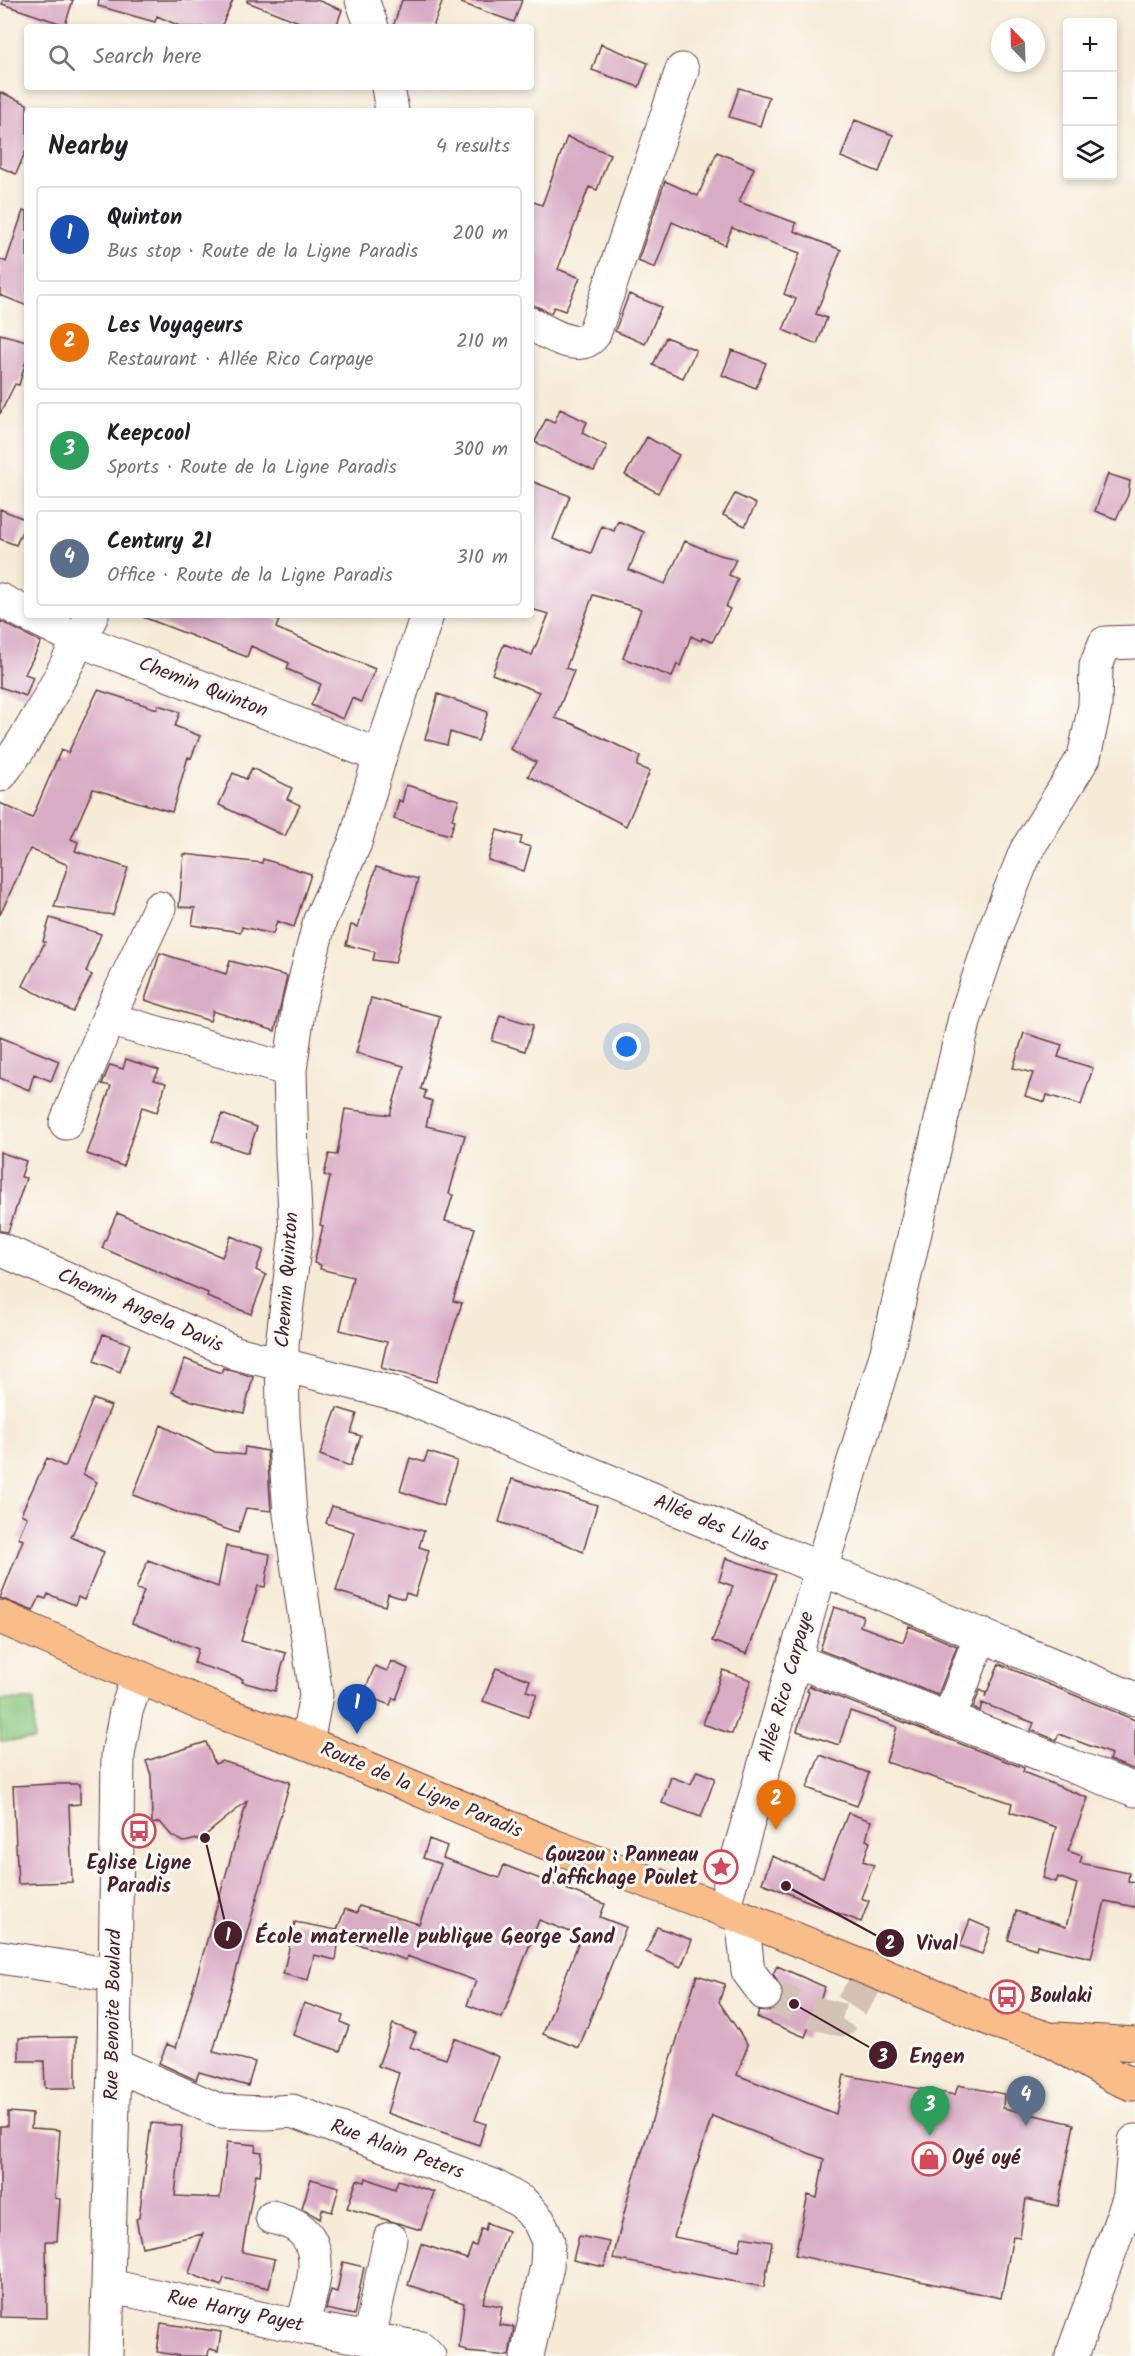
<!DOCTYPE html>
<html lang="en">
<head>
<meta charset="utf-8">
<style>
  body { margin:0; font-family:Kalam,sans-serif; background:#f2f2f2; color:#202124 }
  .controls { position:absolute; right:18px; top:18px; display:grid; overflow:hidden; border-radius:6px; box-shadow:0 3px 9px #0003 }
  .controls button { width:54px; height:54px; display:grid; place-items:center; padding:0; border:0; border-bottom:2px solid #e0e0e0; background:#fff; color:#202124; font:30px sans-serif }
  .compass { position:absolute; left:991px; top:18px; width:54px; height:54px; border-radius:50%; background:#fff; box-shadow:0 3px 9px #0003; rotate:337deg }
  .you { position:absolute; left:627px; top:1047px; width:21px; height:21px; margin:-15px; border:4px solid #fff; border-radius:50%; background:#1a73e8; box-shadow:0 0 0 9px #1a73e833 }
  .badge { display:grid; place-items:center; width:39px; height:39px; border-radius:50%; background:#7c3aed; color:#fff; font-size:20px; font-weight:700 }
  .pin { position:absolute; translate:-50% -50px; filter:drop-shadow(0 2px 3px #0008) }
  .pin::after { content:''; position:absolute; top:32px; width:21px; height:18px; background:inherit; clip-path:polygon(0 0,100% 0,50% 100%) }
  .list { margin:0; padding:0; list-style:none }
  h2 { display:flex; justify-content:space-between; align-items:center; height:78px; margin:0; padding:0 24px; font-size:26px }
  h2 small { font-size:20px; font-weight:400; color:#757577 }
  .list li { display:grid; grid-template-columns:39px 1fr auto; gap:18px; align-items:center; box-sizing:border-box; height:96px; margin:0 12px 12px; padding:0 12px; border:2px solid #e0e0e0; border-radius:6px }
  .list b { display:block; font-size:22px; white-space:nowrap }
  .list p { margin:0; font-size:20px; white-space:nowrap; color:#757577 }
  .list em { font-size:20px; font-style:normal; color:#757577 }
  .icon { flex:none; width:33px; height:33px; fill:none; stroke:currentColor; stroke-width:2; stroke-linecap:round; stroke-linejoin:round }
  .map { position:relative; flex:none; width:1135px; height:2356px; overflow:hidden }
  .search { position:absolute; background:#fff; box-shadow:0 3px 9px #0003; left:24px; top:24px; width:510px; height:66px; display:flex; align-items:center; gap:15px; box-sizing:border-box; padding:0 21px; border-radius:6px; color:#757577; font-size:22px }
  .panel { position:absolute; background:#fff; box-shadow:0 3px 9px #0003; left:24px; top:108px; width:510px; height:510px; border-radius:6px }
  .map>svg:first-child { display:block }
  .green { fill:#88c77e; stroke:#697354; stroke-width:1.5 }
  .building { fill:#d9acc5 }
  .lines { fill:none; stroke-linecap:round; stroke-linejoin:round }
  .minor-tunnel { stroke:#d4c2b5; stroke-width:33; stroke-dasharray:33 16; stroke-linecap:butt }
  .minor-casing { stroke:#643e45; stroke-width:35 }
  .major-casing { stroke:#643e45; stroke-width:35 }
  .minor { stroke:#fff; stroke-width:33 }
  .major { stroke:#f8bd89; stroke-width:33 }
  .labels { text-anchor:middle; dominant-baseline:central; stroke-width:6; stroke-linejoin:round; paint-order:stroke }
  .street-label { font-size:20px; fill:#4a1f2b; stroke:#fdfcf7 }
  .poi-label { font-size:20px; font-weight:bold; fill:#4a1f2b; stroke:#fdfcf7; text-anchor:start }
  .leader { fill:none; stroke:#4a1f2b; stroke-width:2 }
  .callout-dot { fill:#4a1f2b; stroke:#fdfcf7; stroke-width:2 }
  .mark-label { font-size:18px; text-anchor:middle; font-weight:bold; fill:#fff }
  .callout-label { font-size:21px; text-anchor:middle; font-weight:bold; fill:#4a1f2b; stroke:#fdfcf7; stroke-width:6; stroke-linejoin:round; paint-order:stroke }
</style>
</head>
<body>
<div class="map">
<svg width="1135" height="2356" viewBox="0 0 1135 2356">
  <rect width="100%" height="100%" fill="#fdfcf7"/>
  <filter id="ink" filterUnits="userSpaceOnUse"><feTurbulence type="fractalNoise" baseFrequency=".0167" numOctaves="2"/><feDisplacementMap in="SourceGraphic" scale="12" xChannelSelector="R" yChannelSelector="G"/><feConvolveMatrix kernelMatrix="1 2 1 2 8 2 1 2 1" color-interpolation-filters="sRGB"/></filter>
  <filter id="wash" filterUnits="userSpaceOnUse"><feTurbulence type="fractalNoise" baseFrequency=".008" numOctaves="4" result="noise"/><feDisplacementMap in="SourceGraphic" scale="24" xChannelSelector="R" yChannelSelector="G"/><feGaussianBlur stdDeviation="1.35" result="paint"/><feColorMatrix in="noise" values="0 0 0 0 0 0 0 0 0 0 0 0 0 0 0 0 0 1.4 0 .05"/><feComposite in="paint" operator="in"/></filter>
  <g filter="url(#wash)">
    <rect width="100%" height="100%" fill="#f6ebd7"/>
    <path class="green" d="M0,1700H34V1740L0,1741Z"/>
    <g id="blocks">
      <path class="building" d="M3,0H73L65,25L2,4Z
        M99,0H233L221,27H182L157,16L155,22L98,6Z
        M247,0H317L342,10L336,27H297L299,22L247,2Z
        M402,0H443L433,27H393Z
        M462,0H522L514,22L461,3Z
        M601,44L648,63L639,87L592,70Z
        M739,88L769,97L760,126L729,117Z
        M0,92L27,104V148L16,174L0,167Z
        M855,120L893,135L879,172L841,157Z
        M567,137L610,154L597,190L589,187L558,269L580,278L565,311L554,307L551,313L531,304V201L542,205Z
        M717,152L754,168L739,202L796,223L794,231L841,250L816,314L827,318L817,344L783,330L796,299L784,294L800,253L732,228L725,245L672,222L655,268L638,261L665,181L698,196Z
        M23,211L27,212V306L0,295V259L6,262Z
        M629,294L661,307L645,344L615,331Z
        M0,334L27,341V357L19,385L15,384L0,414Z
        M666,337L696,350L683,378L653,365Z
        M732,350L766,363L756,388L722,375Z
        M560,409L587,422L582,433L607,446L594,471L535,442L546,419L554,423Z
        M647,437L679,455L658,493L625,475Z
        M1108,474L1130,481L1128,495L1116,519L1095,511Z
        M531,481L570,496L553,539L591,553L602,526L614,531L618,521L644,532L629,570L665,584L685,541L716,554L736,559L729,575L738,579L726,607L730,609L712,642L702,638L701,641L691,636L680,666L677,664L672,677L623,658L641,609L593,595L566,668L574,671L555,718L573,724L640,756L637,766L650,771L626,826L528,776L536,762L510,749L539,692L492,674L504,644L532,655L549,614L531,609Z
        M735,494L756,504L745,526L723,515Z
        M0,509L27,520L16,545L0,539Z
        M144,615H265L279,620L276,628L375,669L361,702L352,698L343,719L311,705L321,684L287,669L289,663L251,646L247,657L143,617Z
        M0,621L41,642L25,674L33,677L26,696L0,687Z
        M98,690L157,709L158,705L180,712L175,726L200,736L191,758L188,757L172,812L93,789L71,839L78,842L75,851L128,868L113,915L54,907L68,865L30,849L0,915V803L32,818L61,750L68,753Z
        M438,694L488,712L478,741L450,732L447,745L425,739Z
        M252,768L292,788L287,799L300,805L285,836L219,805L233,773L246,779Z
        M406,785L459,800L452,819L455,820L450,835L394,819L399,800L402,802Z
        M497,830L522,837L520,844L531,847L524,871L488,860Z
        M184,854L262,863L263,859L311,874L294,927L277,921L273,934L242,927L241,932L192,925L195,908L179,907Z
        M376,867L418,879L395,963L373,960L375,952L346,945L351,925L358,927Z
        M50,918L101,934L86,972L92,975L73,1012L23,986L45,942L43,941Z
        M160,953L226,974L230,961L287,976L275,1031L213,1011L210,1021L145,1000Z
        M371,998L440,1016L421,1089L426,1091L424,1098L432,1101L426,1126L465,1135L449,1194L453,1195L445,1221L475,1228L453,1301L462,1303L436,1382L381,1368L387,1342L340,1330L353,1277L320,1269L321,1265L314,1263L323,1226L320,1225L330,1177L324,1175L329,1154L337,1155L345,1109L390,1115L404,1066L356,1053Z
        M500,1015L533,1025L525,1051L492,1041Z
        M1024,1033L1062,1045L1058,1057L1093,1068L1081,1105L1047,1095L1045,1102L1025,1096L1033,1073L1013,1068Z
        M0,1037L59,1061L51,1081L34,1074L29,1090L0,1078Z
        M126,1059L159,1070L154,1080L166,1083L157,1112L142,1107L123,1166L87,1154L111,1086L102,1084L110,1065L123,1069Z
        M222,1114L257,1127L248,1153L212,1141Z
        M0,1152L26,1161L21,1177L26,1178L8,1232L0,1231Z
        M117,1213L222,1257L231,1236L264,1250L256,1270L266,1275L251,1314L207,1297L208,1293L102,1248Z
        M103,1334L130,1344L120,1372L94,1361Z
        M185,1359L221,1373L223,1368L253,1377L244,1413L192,1401L172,1392Z
        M93,1399L111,1406L83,1474L97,1482L71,1537L104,1552L84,1600L78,1597L75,1605L48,1594L46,1599L40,1597L33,1611L0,1598L23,1540L18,1538L27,1517L21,1514L47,1458L65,1467Z
        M337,1408L357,1414L351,1433L361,1436L350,1466L320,1455Z
        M161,1425L215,1452L244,1455L245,1447L267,1451L271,1511L246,1508L238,1533L187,1516L133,1495Z
        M428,1452L457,1461L443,1506L400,1491L410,1458L424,1462Z
        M512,1479L597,1505L583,1552L566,1544L499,1522Z
        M332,1506L424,1531L419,1547L429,1550L415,1596L406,1593L404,1599L388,1594L385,1606L336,1591L354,1532L326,1523Z
        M226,1546L270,1554L265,1587L258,1586L241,1641L286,1653L275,1691L242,1682L243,1679L194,1663L198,1649L132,1623L144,1591L136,1589L148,1560L218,1587Z
        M726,1558L776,1575L747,1654L712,1641L733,1586L719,1581Z
        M834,1607L863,1616L860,1626L903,1642L909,1626L957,1646L938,1695L820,1650Z
        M391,1661L408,1669L396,1699L393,1698L390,1705L363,1695L375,1666L387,1671Z
        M999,1664L1135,1720V1770L1109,1760L1111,1754L1059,1734L1056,1740L1031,1730L1034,1723L982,1703L980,1711L973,1708L980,1690L986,1693L985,1697Z
        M496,1668L530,1680L526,1691L537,1694L528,1717L483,1701Z
        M723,1670L751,1680L732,1734L703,1724Z
        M809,1686L1024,1768L1023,1772L1088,1798L1068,1851L1082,1856L1080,1863L1129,1873L1128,1881L1135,1882V1907L1105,1901L1091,1958L1037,1945L1036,1949L1008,1940L1016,1911L1066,1927L1077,1884L1058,1877L1056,1882L1043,1878L1056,1827L1010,1812L1012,1803L886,1762L897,1727L850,1711L839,1745L797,1731L809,1692L807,1691Z
        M206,1742L215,1764L222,1761L290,1782L213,2052L255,2062L248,2086L199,2072L196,2080L159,2063L167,2044L176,2048L247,1801L202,1838L184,1842L172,1836L160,1822L152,1824L151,1775L146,1761Z
        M820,1755L869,1773L857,1806L807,1788Z
        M697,1771L715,1778L701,1817L662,1803L671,1777L691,1784Z
        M51,1784H80V1804L69,1805L72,1882L18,1884L13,1786Z
        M848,1813L871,1821L866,1840L870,1842L863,1861L874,1865L861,1898L869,1901L861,1922L762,1883L772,1856L823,1877Z
        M429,1839L447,1846L443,1858L499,1878L504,1865L605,1904L600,1917L626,1927L579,2048L543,2034L581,1936L539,1920L502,2018L467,2005L476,1981L407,1956L406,1960L339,1938L336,1960L314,1955L308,1980L283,1974L295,1922L337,1930L345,1909L357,1913L359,1906L419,1924L441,1864L423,1858Z
        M970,1920L991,1929L982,1954L960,1946Z
        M657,1927L692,1940L681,1967L646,1952Z
        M777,1966L825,1987L805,2037L757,2017L759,2011L768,2012L776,2009L782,2001L783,1991L773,1974Z
        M697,1975L725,1984L719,2002L748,2045L737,2075L836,2114L844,2075L955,2095L958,2085L1004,2094L1003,2108L1074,2124L1058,2206L1026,2199L1020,2237L1013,2236L1001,2298L795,2255L808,2195L817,2198L824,2159L712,2116L674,2237L739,2250L742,2237L772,2242L764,2287L613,2259L628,2197Z
        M304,2003L343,2016L341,2022L349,2026L340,2051L293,2035Z
        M393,2024L416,2033L410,2047L446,2059L454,2038L499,2057L475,2120L486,2124L479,2145L387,2113L399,2073L378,2066Z
        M76,2037V2088H45L44,2061H19V2038Z
        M8,2112L32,2114L31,2128L60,2130L55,2198L60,2199L57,2241H46L47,2318L0,2317V2126H8Z
        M151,2123L182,2126L175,2196L220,2198L227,2142L256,2145L255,2151L262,2152L260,2175L256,2174L242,2252L275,2259L269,2288L224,2278L221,2286L189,2273L203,2234L142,2247L136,2219L139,2218Z
        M366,2178L395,2189L398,2180L434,2192L421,2230L347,2208L357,2180L365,2182Z
        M311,2179L339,2187L332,2212L322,2209L320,2219L302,2208Z
        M487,2223L508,2231L483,2303L502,2306L499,2325L514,2327L509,2356L467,2352V2350L459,2348L464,2303L408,2285L421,2244L467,2259L472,2245L476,2246L481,2229L485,2230Z
        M579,2236L610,2242L604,2267L573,2260Z
        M343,2262L364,2267L354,2315L326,2309L331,2290L337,2292Z
        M161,2323L221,2332L218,2351L209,2349L208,2356H181L157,2352Z"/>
    </g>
  </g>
  <g filter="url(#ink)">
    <use href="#blocks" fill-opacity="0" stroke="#643e45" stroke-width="1.5"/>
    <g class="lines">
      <path class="minor-tunnel" d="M765,1994L815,2013L842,2020L874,1971"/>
      <g class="minor-casing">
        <path id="minor" d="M362,0L372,27
          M388,87L392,111
          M531,324C549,333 579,354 594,334L682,70
          M0,600L27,614
          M29,615L79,640L380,756
          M0,775C38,726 63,670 92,615
          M108,1019L290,1070
          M66,1123L108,1019L159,908
          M0,1249L236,1353L401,1395L1135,1699
          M794,1660L1135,1790
          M949,1719L981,1634
          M307,1743L316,1695L290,1514L283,1418L282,1344L296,1233L292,1155L290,1070L299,1004L320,920L355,843L380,756L427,615
          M723,1909L821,1569L887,1352L965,1018L996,926L1026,851L1084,757L1095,706L1096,666L1105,643L1135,642
          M742,1917L748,1971L765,1994
          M0,1957L114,1975
          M114,2064L220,2111L265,2113L292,2111L494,2186L523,2203L539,2221L548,2241L547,2266L527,2356
          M1130,2192L1135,2141
          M272,2217C281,2220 292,2222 299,2228C329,2250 309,2297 302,2327
          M109,2286L302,2327L421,2348L429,2356
          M369,2339L390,2239
          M106,2356L114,2064L118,1755L126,1711L138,1677
          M1072,2356L1135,2182"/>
      </g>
      <g class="major-casing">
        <path id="major" d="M0,1617L225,1714L307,1743L554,1846L742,1917L997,2022L1046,2038L1115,2077L1132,2084
          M1057,2039L1135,2044"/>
      </g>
      <use href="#minor" class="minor"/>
      <use href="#major" class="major"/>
    </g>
  </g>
  <defs>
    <g id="bus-ring" transform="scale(1.725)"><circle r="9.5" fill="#fdfcf7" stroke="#d1495b" stroke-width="1.5"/><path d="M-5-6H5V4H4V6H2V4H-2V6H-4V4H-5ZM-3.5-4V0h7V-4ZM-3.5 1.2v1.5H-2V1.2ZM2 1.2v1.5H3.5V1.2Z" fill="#d1495b"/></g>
    <g id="sight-ring" transform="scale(1.725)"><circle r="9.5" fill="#fdfcf7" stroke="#d1495b" stroke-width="1.5"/><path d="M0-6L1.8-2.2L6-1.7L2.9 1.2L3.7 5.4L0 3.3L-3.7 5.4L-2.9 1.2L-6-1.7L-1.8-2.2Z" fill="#d1495b"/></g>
    <g id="shop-ring" transform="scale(1.725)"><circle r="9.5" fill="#fdfcf7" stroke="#d1495b" stroke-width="1.5"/><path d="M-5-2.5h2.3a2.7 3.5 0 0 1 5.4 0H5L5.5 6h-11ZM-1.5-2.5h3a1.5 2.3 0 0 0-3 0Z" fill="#d1495b"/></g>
  </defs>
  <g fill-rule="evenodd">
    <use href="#bus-ring" x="139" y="1831"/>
    <use href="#sight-ring" x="721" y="1867"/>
    <use href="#bus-ring" x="1007" y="1997"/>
    <use href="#shop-ring" x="929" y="2159"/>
  </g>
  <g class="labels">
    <g class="street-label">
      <text transform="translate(203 688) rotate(21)">Chemin Quinton</text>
      <text transform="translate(288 1280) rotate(-86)">Chemin Quinton</text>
      <text transform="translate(140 1311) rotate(24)">Chemin Angela Davis</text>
      <text transform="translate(711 1524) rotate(22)">Allée des Lilas</text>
      <text transform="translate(787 1687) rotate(-74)">Allée Rico Carpaye</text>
      <text transform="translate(421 1791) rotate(23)">Route de la Ligne Paradis</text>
      <text transform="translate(114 2015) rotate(-89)">Rue Benoite Boulard</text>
      <text transform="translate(397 2150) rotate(20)">Rue Alain Peters</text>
      <text transform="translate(235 2312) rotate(12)">Rue Harry Payet</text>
    </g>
    <g class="poi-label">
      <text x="698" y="1856" text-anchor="end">Gouzou : Panneau<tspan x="698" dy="23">d'affichage Poulet</tspan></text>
      <text x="139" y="1864" text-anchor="middle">Eglise Ligne<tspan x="139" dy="23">Paradis</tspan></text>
      <text x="1030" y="1997">Boulaki</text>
      <text x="952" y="2159">Oyé oyé</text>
    </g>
  </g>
  <path class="leader" d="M205 1838L228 1935M786 1886L890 1943M794 2004L883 2055"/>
  <g class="callout-dot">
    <circle cx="205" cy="1838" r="6"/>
    <circle cx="786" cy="1886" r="6"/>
    <circle cx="794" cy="2004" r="6"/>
    <circle cx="228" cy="1935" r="15"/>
    <circle cx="890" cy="1943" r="15"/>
    <circle cx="883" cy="2055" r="15"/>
  </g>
  <g class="mark-label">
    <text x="228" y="1941">1</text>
    <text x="890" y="1949">2</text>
    <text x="883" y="2062">3</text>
  </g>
  <g class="callout-label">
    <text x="435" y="1943">École maternelle publique George Sand</text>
    <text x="937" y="1950">Vival</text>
    <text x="937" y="2063">Engen</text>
  </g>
</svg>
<div class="controls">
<button>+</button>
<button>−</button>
<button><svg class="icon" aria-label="layers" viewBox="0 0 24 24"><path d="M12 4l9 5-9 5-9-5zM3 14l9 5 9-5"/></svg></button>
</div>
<svg class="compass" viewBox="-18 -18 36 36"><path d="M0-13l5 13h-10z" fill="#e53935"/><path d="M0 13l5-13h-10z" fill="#757577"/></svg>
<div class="you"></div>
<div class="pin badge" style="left:357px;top:1734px;background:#1a4fb4">1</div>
<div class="pin badge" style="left:776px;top:1830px;background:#e8710a">2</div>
<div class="pin badge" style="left:930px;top:2136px;background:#2e9e5b">3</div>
<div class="pin badge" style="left:1026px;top:2126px;background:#5c6f8a">4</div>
<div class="search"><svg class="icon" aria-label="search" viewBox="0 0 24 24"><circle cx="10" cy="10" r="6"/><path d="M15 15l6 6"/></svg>Search here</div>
<section class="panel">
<h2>Nearby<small>4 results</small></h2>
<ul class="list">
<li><span class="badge" style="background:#1a4fb4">1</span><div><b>Quinton</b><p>Bus stop · Route de la Ligne Paradis</p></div><em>200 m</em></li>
<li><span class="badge" style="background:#e8710a">2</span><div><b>Les Voyageurs</b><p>Restaurant · Allée Rico Carpaye</p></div><em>210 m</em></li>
<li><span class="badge" style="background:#2e9e5b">3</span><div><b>Keepcool</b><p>Sports · Route de la Ligne Paradis</p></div><em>300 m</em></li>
<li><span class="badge" style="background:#5c6f8a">4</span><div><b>Century 21</b><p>Office · Route de la Ligne Paradis</p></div><em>310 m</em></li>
</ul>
</section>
</div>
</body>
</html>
